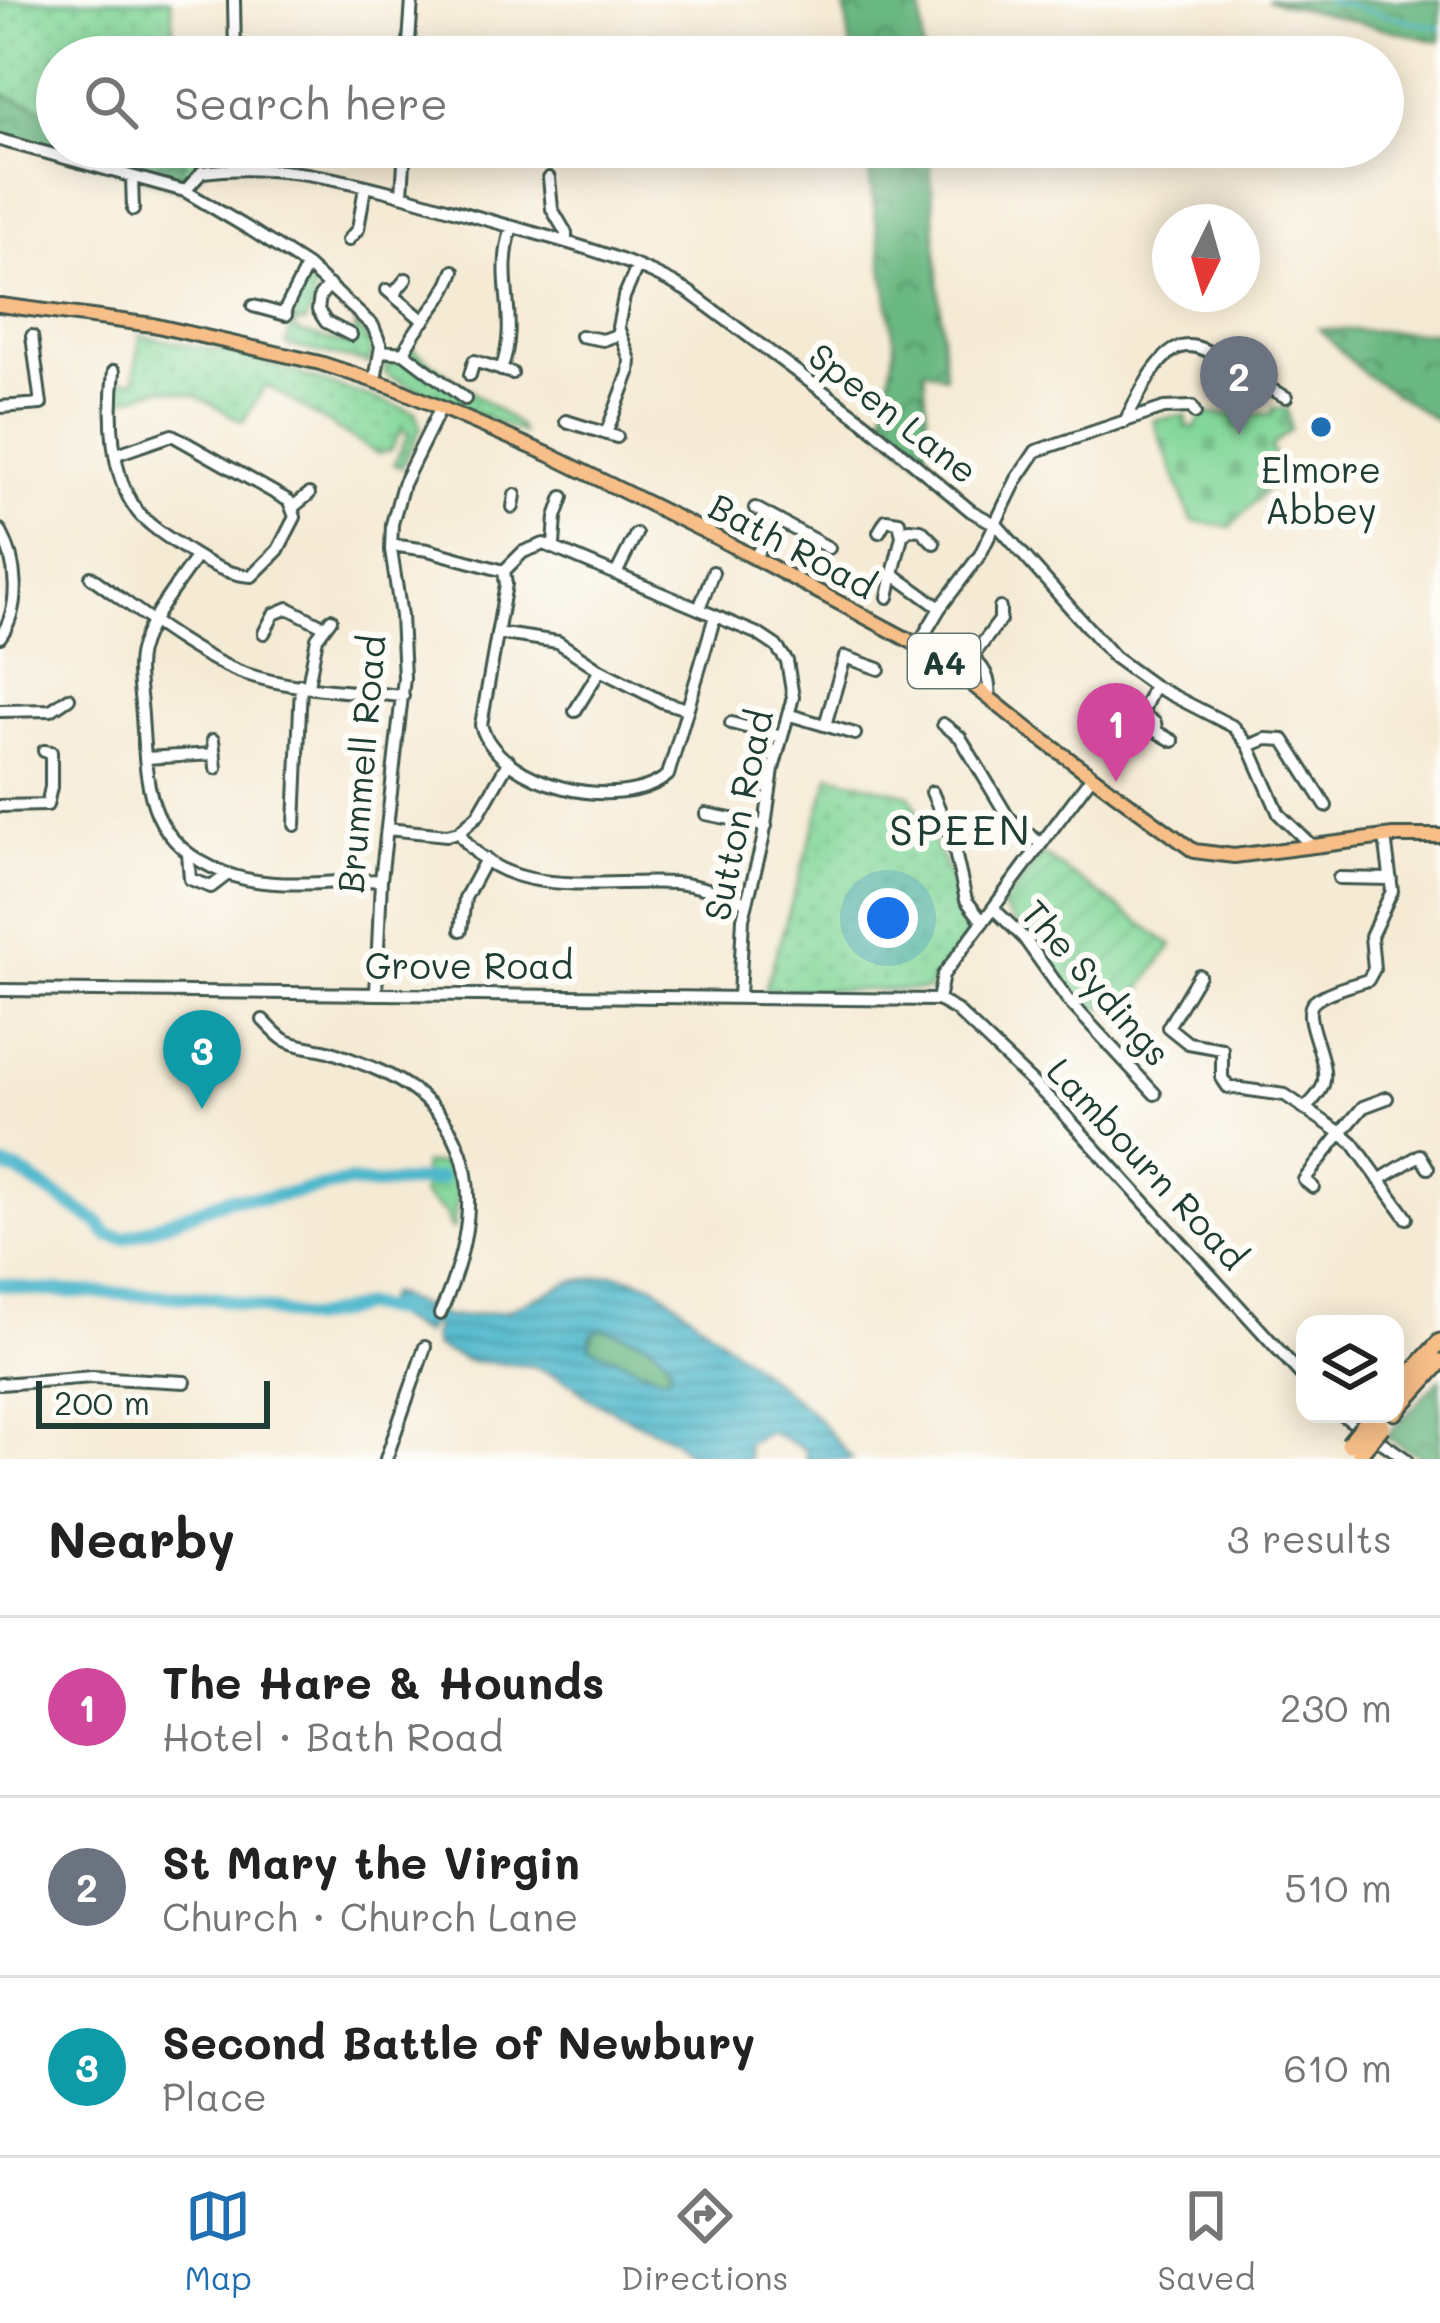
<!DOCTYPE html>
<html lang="en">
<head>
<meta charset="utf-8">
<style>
  body { margin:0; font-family:Mali,sans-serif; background:#f6f6f6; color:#222 }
  .controls { position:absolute; right:36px; bottom:36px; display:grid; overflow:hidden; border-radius:24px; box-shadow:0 6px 30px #0003 }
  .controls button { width:108px; height:108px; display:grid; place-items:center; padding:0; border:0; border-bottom:3px solid #e0e0e0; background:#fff; color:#222; font:60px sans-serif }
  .compass { position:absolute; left:1152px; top:204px; width:108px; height:108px; border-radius:50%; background:#fff; box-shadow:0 6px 30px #0003; rotate:185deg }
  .scale { position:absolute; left:36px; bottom:30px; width:234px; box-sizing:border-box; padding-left:12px; border:6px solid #1f3d34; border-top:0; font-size:33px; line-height:42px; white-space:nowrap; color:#1f3d34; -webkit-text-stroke:9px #fdfcf7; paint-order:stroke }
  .you { position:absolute; left:888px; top:918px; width:42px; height:42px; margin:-30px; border:9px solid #fff; border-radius:50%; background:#1a73e8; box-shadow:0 0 0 18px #1a73e833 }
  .badge { display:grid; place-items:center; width:78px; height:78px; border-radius:50%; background:#1f6fb2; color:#fff; font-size:39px; font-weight:700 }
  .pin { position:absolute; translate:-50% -99px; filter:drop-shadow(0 3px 6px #0008) }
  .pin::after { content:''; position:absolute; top:63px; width:42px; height:36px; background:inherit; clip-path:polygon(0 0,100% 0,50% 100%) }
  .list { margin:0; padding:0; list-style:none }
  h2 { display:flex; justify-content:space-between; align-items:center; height:156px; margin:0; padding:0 48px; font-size:51px }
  h2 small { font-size:39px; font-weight:400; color:#767676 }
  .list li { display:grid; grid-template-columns:78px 1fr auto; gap:36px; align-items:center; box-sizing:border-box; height:180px; padding:0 48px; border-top:3px solid #e0e0e0 }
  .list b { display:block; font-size:45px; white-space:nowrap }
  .list p { margin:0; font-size:39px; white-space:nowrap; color:#767676 }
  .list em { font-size:39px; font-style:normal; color:#767676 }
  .icon { flex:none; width:66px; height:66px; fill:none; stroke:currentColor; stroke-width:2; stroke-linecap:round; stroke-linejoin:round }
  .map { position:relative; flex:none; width:1440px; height:1459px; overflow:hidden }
  .search { position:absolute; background:#fff; box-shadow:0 6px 30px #0003; left:36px; right:36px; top:36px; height:132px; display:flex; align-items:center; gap:30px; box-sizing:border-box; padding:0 42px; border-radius:66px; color:#767676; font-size:45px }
  .sheet { height:696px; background:#fff }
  nav { display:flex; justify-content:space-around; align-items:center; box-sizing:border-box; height:168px; border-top:3px solid #e0e0e0; background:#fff; font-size:33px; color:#767676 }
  nav a { display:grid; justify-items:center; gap:6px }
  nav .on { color:#1f6fb2 }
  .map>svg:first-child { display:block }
  .grass { fill:url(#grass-dots); stroke:#518a67; stroke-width:3 }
  .forest { fill:url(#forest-crowns); stroke:#447a5b; stroke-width:3 }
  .wetland { fill:url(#wetland-marsh); stroke:#518a67; stroke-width:3 }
  .cemetery { fill:url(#cemetery-stones); stroke:#518a67; stroke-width:3 }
  .garden { fill:url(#garden-furrows); stroke:#518a67; stroke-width:3 }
  .water { fill:url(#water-rules); stroke:#377a80; stroke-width:3; fill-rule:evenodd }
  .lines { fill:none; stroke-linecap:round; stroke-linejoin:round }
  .stream { stroke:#4fb8cc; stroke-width:3 }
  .river { stroke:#4fb8cc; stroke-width:14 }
  .minor-casing { stroke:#3f574c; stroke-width:16 }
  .major-casing { stroke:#3f574c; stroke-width:18 }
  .highway-casing { stroke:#3f574c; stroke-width:21 }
  .minor { stroke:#fff; stroke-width:10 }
  .major { stroke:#f7be88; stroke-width:12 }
  .highway { stroke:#f7be88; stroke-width:15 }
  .highway-bridge-casing { stroke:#3f574c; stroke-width:21; stroke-linecap:butt }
  .highway-bridge { stroke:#f7be88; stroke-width:15 }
  .poi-dot { fill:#1f6fb2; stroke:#fdfcf7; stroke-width:4.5 }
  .labels { text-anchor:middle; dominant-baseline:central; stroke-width:12; stroke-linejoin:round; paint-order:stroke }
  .shield { fill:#fdfcf7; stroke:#62766e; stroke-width:3 }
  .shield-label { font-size:33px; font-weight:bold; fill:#1f3d34 }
  .street-label { font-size:36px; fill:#1f3d34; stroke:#fdfcf7 }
  .poi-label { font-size:36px; fill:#1f3d34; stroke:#fdfcf7 }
  .quarter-label { font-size:42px; letter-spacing:3px; fill:#1f3d34; stroke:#fdfcf7 }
</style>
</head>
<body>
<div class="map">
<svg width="1440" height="1459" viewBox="0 0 1440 1459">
  <defs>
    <pattern id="grass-dots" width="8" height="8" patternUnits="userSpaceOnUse" patternTransform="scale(3)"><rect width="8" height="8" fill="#83d79a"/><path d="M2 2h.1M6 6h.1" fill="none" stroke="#71b985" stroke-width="1.8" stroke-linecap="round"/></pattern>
    <pattern id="forest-crowns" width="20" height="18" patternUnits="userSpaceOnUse" patternTransform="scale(3)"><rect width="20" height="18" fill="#6ab882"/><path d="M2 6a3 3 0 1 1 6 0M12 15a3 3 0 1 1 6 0" fill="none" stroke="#57976b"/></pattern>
    <pattern id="wetland-marsh" width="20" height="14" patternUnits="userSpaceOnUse" patternTransform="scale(3)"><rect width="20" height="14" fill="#83d79a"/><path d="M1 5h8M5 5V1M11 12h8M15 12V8" fill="none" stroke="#71b985"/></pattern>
    <pattern id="cemetery-stones" width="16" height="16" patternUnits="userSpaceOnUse" patternTransform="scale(3)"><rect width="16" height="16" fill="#83d79a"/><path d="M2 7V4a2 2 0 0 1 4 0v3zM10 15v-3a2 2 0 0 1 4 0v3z" fill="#71b985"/></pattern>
    <pattern id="garden-furrows" width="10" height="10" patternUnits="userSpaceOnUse" patternTransform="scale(3)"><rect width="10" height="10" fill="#83d79a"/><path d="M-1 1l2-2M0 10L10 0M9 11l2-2" fill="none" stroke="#71b985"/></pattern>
    <pattern id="water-rules" width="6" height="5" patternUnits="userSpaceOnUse" patternTransform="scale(3)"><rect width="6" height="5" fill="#4fb8cc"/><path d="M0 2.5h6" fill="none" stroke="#4197a6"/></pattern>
  </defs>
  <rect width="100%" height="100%" fill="#fdfcf7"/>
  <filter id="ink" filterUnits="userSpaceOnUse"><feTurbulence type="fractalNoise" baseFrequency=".00833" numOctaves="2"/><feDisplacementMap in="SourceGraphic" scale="24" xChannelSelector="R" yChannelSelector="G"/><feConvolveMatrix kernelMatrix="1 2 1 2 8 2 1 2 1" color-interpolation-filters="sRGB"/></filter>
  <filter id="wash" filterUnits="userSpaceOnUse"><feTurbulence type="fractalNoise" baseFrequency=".004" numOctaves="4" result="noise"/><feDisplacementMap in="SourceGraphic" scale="48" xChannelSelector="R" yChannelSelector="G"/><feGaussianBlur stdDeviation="2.7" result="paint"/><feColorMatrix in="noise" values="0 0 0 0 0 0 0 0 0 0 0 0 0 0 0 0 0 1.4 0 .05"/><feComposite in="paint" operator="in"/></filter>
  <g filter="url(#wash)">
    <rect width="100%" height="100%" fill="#f5ead4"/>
    <path class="grass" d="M0,0H171L175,57H57V147H197L201,172L185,190L0,135Z
      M305,279L314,286L313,312H309L305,323L297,322L295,331L344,344L347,335L353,336L356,324L372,348L369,363L286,345Z
      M140,335L248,357L415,412L421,428L401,467L394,464L409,433L401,430L391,450L378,454L266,385L243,422L197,396L163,388L115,402V380L134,381Z
      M411,348L518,425L522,433L390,377L385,373V360Z
      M830,775L910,795L967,909L959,922L972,930L927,990H765Z"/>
    <path class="forest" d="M844,0H921L923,57H852Z
      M1267,0H1440V42Z
      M0,93L57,114V147H99L101,153L126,151L144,163L184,161L178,185L0,134Z
      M865,147H929L945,376L924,369L928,430L926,464L881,429L895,346Z
      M1319,329L1440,333V423L1363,373Z
      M599,1328C627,1335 657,1339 671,1366L668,1375L659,1376L589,1347L590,1336Z
      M1440,1379V1459H1425L1386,1437Z"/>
    <path class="wetland" d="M423,1164H453L457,1193L454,1228L451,1229L446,1214L423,1196Z"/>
    <path class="cemetery" d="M1272,408L1287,409L1291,429L1271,447L1281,474L1231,527L1192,521L1153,420L1186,415L1188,427L1195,428L1203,414H1272Z"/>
    <path class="garden" d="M1042,854L1172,945L1121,1017L1103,1004L1093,1018L1002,908Z"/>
    <path class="water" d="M615,1274L654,1284L815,1415L852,1459H806V1450L770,1432L746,1444L749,1459H692L674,1440L588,1398L573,1384L533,1366L468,1361L435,1347L432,1337L436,1326L429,1325L424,1334L389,1314L384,1305L388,1294H392L447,1317L467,1316L505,1311L570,1282ZM600,1328C628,1335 657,1339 671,1366L668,1375L659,1376L590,1347V1336Z"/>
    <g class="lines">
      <path class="stream" d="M1325,0L1440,28"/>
      <path class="river" d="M0,1166L18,1171L99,1223L107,1235L125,1238L230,1198H266L349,1182L375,1185L440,1179
        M0,1284L34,1290L216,1298L309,1319L364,1306L401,1312"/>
    </g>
  </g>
  <g filter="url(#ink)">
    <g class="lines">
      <g class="minor-casing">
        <path id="minor" d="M234,0L235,57
          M408,57L412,0
          M0,140L185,191L251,230L307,266L373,326L381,346L375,380
          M234,147V169
          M132,177L133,210
          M549,178L552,209L566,233V240
          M185,191L202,172C309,158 414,201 517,228C577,245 635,260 689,292L863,421L971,511L997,525L1114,657L1154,686L1234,727L1249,746L1279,814L1313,847
          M402,194L405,147
          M348,240L358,229L365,187
          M329,285L320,296L318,310L326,322L351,335
          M387,290L424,321
          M393,295L406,279
          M253,306L286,315
          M283,314L307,266
          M581,336L603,340L620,334
          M381,351L404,353L465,399
          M404,353C416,322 442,306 454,271
          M501,370C521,316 494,283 512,227
          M114,371C109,414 110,475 137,511C148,525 167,537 182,547C202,561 227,575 252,576L278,550L295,517L289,501L172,435L117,454
          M470,375L474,361L512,373
          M0,407L41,404L32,336
          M566,421L617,437
          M1125,422C1185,296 1197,355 1286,397
          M606,434L629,373L630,360L618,327L624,297L637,267
          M293,507L309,494
          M513,507L515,495
          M755,508L829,548
          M0,530C17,561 22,607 0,637
          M879,532L886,520L899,522L902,536
          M934,543L921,530L909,529L902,536L893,574L940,608
          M391,545L428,550L504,571
          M554,545L556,517L563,497
          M196,557C177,586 149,617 140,651C135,671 141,696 142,716C147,789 146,842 225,873C271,891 332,881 381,880
          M754,558L777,522
          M617,572L636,534
          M91,577C133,607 195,656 243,673C292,690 351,691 403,696
          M888,597L893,574
          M699,609L713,572
          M715,616L668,775C621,814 499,787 481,725L506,584L504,571L523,552L544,544L758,634L776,646L787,661L793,697L773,769L763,840L743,918L739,997
          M264,633L274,614L288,608L325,627
          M497,633L558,642L600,670L663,702L687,709
          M918,645L940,608L980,555L1017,479L1036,451L1164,408L1192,407L1195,413
          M933,653L957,647C977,659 992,672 989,697
          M973,656L1000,620V608
          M308,685L317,638L331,619
          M1154,686L1142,713L1155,723L1157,732L1173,741
          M0,711L51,710L69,698
          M575,711L600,670
          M790,715L855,734
          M731,723L782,737
          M943,724L960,737L1008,817L1041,844
          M825,725L845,657L879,669
          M213,740L216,768
          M1249,746L1266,739L1284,740L1326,806
          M145,758L214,754
          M932,792L952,839L966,900L983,922
          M0,806L47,805L51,787V752L44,751
          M706,814L766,826
          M295,825L301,684
          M387,829L447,835L459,832C504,904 605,878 675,883C700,885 723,894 746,902
          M459,832L478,815L509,761
          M188,854L190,879L211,887L228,874
          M1339,878L1391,879
          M994,909L1024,938L1068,1000L1155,1094
          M461,930L465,898L486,859
          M1199,975L1168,1027L1188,1043L1222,1049V1078L1228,1087L1285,1095L1341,1133L1304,1180L1313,1187
          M0,990L938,1000L956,1010L1056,1105L1305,1379
          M376,993L381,880L404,678L401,616L391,550L392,524L403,484L441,407
          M938,1000L943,975L1092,776
          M263,1020C269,1026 276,1034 283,1039C296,1047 313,1047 328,1051C342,1055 357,1062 371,1067C487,1115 484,1214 440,1314
          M1387,1098L1363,1107L1341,1133L1353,1143L1407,1218
          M1305,1109C1311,1102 1320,1094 1323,1085C1331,1060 1299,1016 1314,1002C1326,991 1353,985 1368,980L1374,969L1371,936L1392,891L1385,837
          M1379,1180L1420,1155L1428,1168
          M0,1384L92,1377L185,1382
          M1341,1414L1406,1459
          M386,1459L425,1347"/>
      </g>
      <g class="major-casing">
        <path id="major" d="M0,305L153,325L320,363L393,387L550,455L712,535L933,653L1028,729L1194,851L1234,856L1393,836H1440"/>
      </g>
      <g class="highway-casing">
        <path id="highway" d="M1395,1391L1440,1342
          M1395,1412L1440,1362"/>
      </g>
      <use href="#minor" class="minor"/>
      <use href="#major" class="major"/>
      <use href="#highway" class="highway"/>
      <g class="highway-bridge-casing">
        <path id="highway-bridge" d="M1349,1444L1369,1419
          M1360,1452L1382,1426"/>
      </g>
      <use href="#highway-bridge" class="highway-bridge"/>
    </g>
  </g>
  <circle class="poi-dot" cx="1321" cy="427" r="12"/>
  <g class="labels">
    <rect class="shield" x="908" y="634" width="72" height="54" rx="9"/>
    <g class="shield-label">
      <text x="944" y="661">A4</text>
    </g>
    <g class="street-label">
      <text transform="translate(894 412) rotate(38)">Speen Lane</text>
      <text transform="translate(793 545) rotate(28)">Bath Road</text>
      <text transform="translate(360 764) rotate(-85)">Brummell Road</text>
      <text transform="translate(737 815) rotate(-78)">Sutton Road</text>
      <text x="469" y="964">Grove Road</text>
      <text transform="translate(1097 982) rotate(49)">The Sydings</text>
      <text transform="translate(1148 1163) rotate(47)">Lambourn Road</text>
    </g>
    <g class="poi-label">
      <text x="1321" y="468">Elmore<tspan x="1321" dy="41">Abbey</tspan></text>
    </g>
    <g class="quarter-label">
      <text x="961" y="829">SPEEN</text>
    </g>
  </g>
</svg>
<div class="controls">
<button><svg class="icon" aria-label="layers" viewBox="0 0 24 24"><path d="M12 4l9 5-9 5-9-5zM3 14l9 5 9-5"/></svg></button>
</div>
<svg class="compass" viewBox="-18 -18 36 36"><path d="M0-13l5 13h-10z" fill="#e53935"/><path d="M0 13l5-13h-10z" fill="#767676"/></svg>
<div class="scale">200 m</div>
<div class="you"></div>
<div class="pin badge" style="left:1116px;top:782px;background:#d1479c">1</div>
<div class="pin badge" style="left:1239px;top:435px;background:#6b7280">2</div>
<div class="pin badge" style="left:202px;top:1109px;background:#0f9aa8">3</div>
<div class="search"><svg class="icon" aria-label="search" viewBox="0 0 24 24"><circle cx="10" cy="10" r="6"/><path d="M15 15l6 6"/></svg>Search here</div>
</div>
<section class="sheet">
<h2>Nearby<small>3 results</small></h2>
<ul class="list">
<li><span class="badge" style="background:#d1479c">1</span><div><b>The Hare &amp; Hounds</b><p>Hotel · Bath Road</p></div><em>230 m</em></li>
<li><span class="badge" style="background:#6b7280">2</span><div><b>St Mary the Virgin</b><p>Church · Church Lane</p></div><em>510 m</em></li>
<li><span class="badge" style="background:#0f9aa8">3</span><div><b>Second Battle of Newbury</b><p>Place</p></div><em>610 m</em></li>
</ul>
</section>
<nav>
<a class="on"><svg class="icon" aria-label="map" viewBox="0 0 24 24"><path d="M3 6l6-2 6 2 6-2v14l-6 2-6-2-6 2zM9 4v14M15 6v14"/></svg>Map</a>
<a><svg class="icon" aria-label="directions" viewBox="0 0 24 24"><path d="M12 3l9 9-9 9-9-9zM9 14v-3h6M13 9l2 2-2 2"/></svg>Directions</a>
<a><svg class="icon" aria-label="saved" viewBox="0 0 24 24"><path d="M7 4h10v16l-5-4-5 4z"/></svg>Saved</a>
</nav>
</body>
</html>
